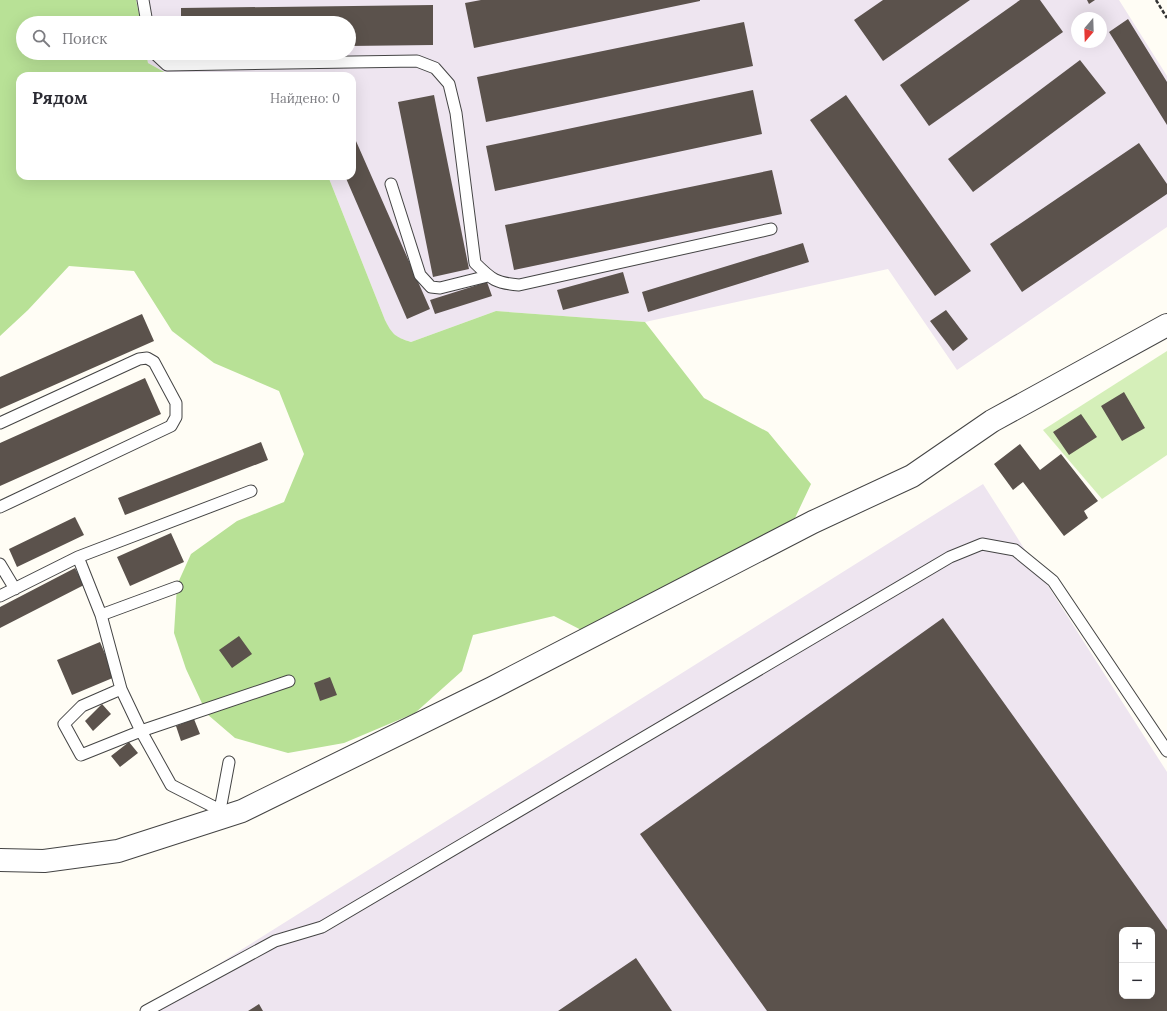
<!DOCTYPE html>
<html lang="ru">
<head>
<meta charset="utf-8">
<style>
  body { margin:0; font-family:Lora,serif; background:#f2f2f3; color:#2b2b33 }
  .controls { position:absolute; right:12px; bottom:12px; display:grid; overflow:hidden; border-radius:8px; box-shadow:0 4px 16px #0002 }
  .controls button { width:36px; height:36px; display:grid; place-items:center; padding:0; border:0; border-bottom:1px solid #e1e1e2; background:#fff; color:#2b2b33; font:20px sans-serif }
  .compass { position:absolute; left:1071px; top:12px; width:36px; height:36px; border-radius:50%; background:#fff; box-shadow:0 4px 16px #0002; rotate:199deg }
  .list { margin:0; padding:0; list-style:none }
  h2 { display:flex; justify-content:space-between; align-items:center; height:52px; margin:0; padding:0 16px; font-size:17px }
  h2 small { font-size:13px; font-weight:400; color:#7c7c81 }
  .icon { flex:none; width:22px; height:22px; fill:none; stroke:currentColor; stroke-width:2; stroke-linecap:round; stroke-linejoin:round }
  .map { position:relative; flex:none; width:1167px; height:1011px; overflow:hidden }
  .search { position:absolute; background:#fff; box-shadow:0 4px 16px #0002; left:16px; top:16px; width:340px; height:44px; display:flex; align-items:center; gap:10px; box-sizing:border-box; padding:0 14px; border-radius:22px; color:#7c7c81; font-size:15px }
  .panel { position:absolute; background:#fff; box-shadow:0 4px 16px #0002; left:16px; top:72px; width:340px; height:108px; border-radius:12px }
  .map>svg:first-child { display:block }
  .industrial { fill:#eee5f0; fill-rule:evenodd }
  .green { fill:#d5efb9 }
  .forest { fill:#b8e196 }
  .building { fill:#5b524c; fill-rule:evenodd }
  .lines { fill:none; stroke-linecap:round; stroke-linejoin:round }
  .lane-casing { stroke:#444; stroke-width:13 }
  .street-casing { stroke:#444; stroke-width:24 }
  .path { stroke:#333; stroke-width:2.5; stroke-dasharray:4 2; stroke-linecap:butt }
  .lane { stroke:#fff; stroke-width:11 }
  .street { stroke:#fff; stroke-width:22 }
</style>
</head>
<body>
<div class="map">
<svg width="1167" height="1011" viewBox="0 0 1167 1011">
  <rect width="100%" height="100%" fill="#fffdf5"/>
  <path class="industrial" d="M136,0H1119L1167,76V227L957,370L888,269L645,322L496,311L411,342L399,338L391,332L385,320L328,176H352V76H200L168,74L148,63L146,53H349V23H141ZM1077,18H1101V42H1077Z
    M983,484L1167,772V1011H141L209,970ZM1122,930H1152V996H1122Z"/>
  <path class="green" d="M1167,351V455L1102,499L1043,430Z"/>
  <path class="forest" d="M0,0H136L141,23H23V53H146L148,63L168,74L200,76H20V176H328L385,320C392,334 395,337 411,342L496,311L645,322L704,398L768,432L811,484L795,518L591,635L554,616L473,635L462,671L415,713L344,743L288,753L235,738L207,714L186,669L174,633L177,585L191,554L237,521L284,502L304,454L279,391L214,363L172,331L134,271L69,266L28,310L0,336Z"/>
  <path class="building" d="M481,0H700V1L474,48L465,3Z
    M883,0H970L883,61L854,20Z
    M1020,0H1040L1063,32L929,126L900,85Z
    M1087,0H1095L1089,4Z
    M433,5V45L349,46V23H181V8Z
    M1128,19L1167,82V125L1109,32Z
    M744,22L753,66L486,122L477,77Z
    M1080,60L1106,93L973,192L948,159Z
    M753,90L762,134L495,191L486,146Z
    M434,95L469,269L433,277L398,102Z
    M846,95L971,271L935,296L810,120Z
    M352,132L430,309L407,319L345,176H352Z
    M1139,143L1167,184V194L1022,292L990,244Z
    M772,170L782,214L514,270L505,225Z
    M803,243L809,262L648,312L642,292Z
    M623,272L629,293L563,310L557,290Z
    M487,282L492,296L435,314L430,300Z
    M946,310L968,339L953,351L930,321Z
    M142,314L154,341L0,409V377Z
    M145,378L161,414L0,486V443Z
    M1124,392L1145,428L1122,441L1101,406Z
    M1081,414L1097,437L1069,455L1053,432Z
    M261,442L268,460L125,515L118,498Z
    M1020,444L1040,470L1061,454L1098,501L1084,511L1088,518L1064,536L1023,482L1013,490L994,464Z
    M75,517L84,535L17,567L9,549Z
    M171,533L184,562L130,586L117,557Z
    M75,568L84,585L0,628V607Z
    M943,618L1167,930V1011H767L640,834ZM1122,930H1152V996H1122Z
    M239,636L252,654L232,668L219,650Z
    M100,642L115,677L72,695L57,660Z
    M330,677L337,695L320,701L314,683Z
    M102,704L111,714L93,731L85,721Z
    M194,719L200,734L181,741L176,726Z
    M129,742L138,753L120,767L111,756Z
    M636,958L672,1011H558Z
    M259,1004L263,1011H248Z"/>
  <g class="lines">
    <g class="lane-casing">
      <path id="lane" d="M143,0L147,23
        M154,53L167,65L417,61L435,68L449,84L456,113L475,263C492,280 496,283 519,285L771,229
        M391,184L420,275L431,287L440,288L488,276
        M0,423L139,359L147,358L154,362L176,403V417L171,426L0,507
        M78,557L101,615L121,689L141,731L171,785L220,810L229,762
        M0,564L15,589
        M0,596L78,557L251,491
        M101,615L177,587
        M121,689L82,706L64,724L81,755L141,731L289,681
        M146,1011L275,941L322,927L950,557L982,544L1015,550L1053,581L1167,751"/>
    </g>
    <g class="street-casing">
      <path id="street" d="M0,860L44,861L118,851L242,811L492,688L813,522L912,476L992,421L1167,325"/>
    </g>
    <path class="path" d="M1156,0L1167,18"/>
    <use href="#lane" class="lane"/>
    <use href="#street" class="street"/>
  </g>
</svg>
<div class="controls">
<button>+</button>
<button>−</button>
</div>
<svg class="compass" viewBox="-18 -18 36 36"><path d="M0-13l5 13h-10z" fill="#e53935"/><path d="M0 13l5-13h-10z" fill="#7c7c81"/></svg>
<div class="search"><svg class="icon" aria-label="search" viewBox="0 0 24 24"><circle cx="10" cy="10" r="6"/><path d="M15 15l6 6"/></svg>Поиск</div>
<section class="panel">
<h2>Рядом<small>Найдено: 0</small></h2>
<ul class="list">
</ul>
</section>
</div>
</body>
</html>
